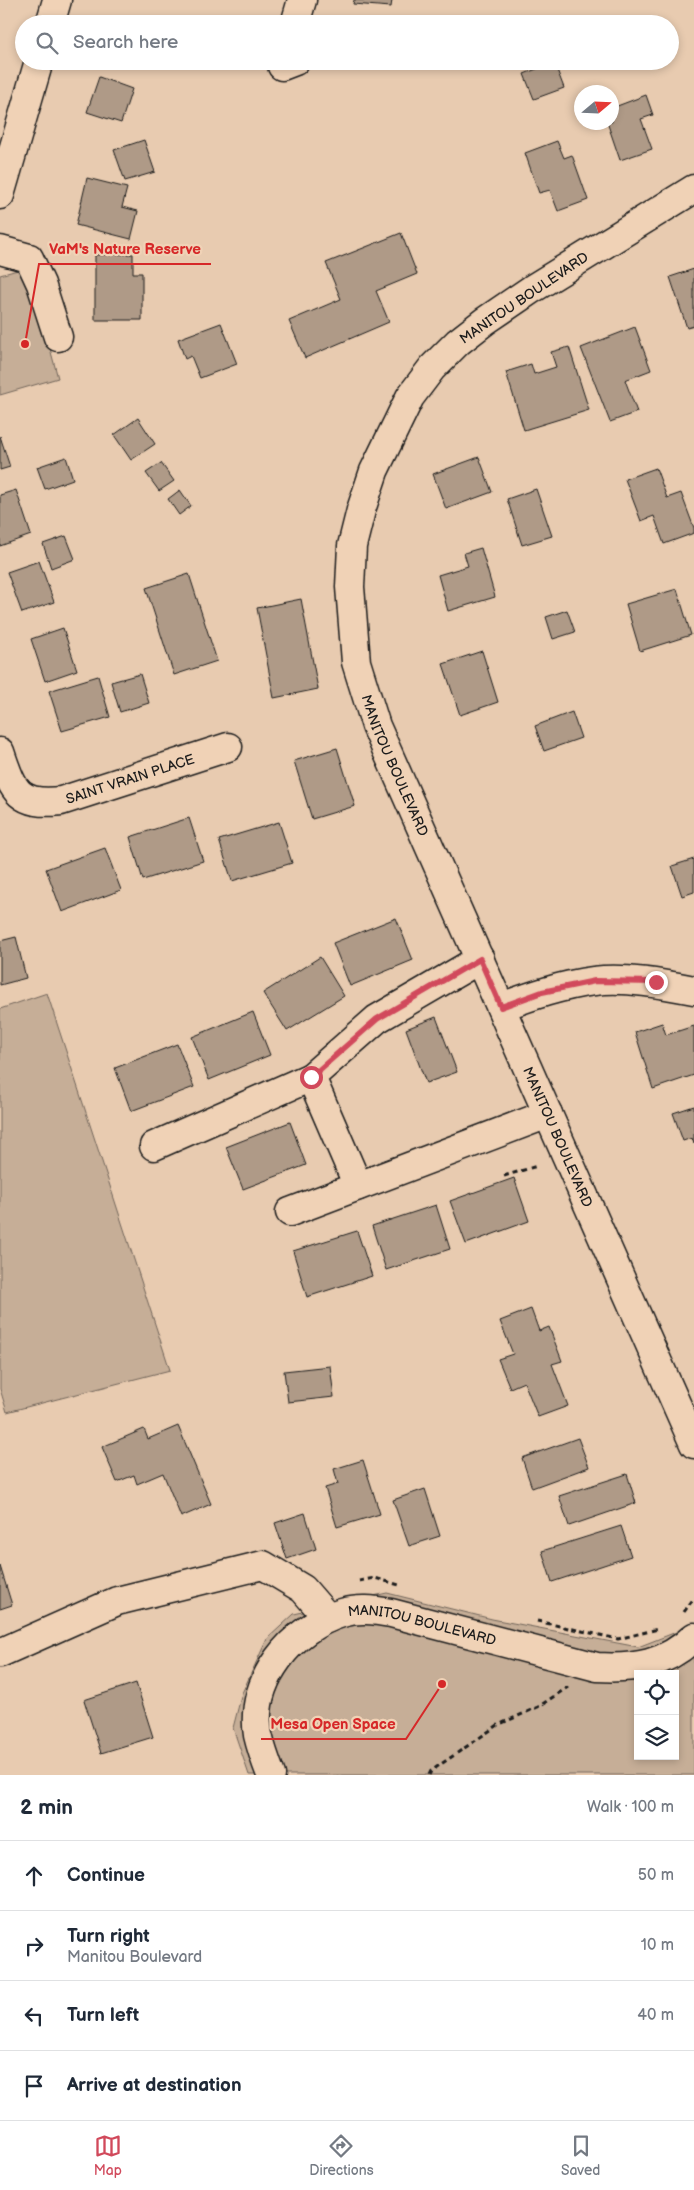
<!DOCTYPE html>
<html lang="en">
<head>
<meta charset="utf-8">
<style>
  body { margin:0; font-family:"Balsamiq Sans",sans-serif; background:#f2f2f3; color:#1f2937 }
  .controls { position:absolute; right:15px; bottom:15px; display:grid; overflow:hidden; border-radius:0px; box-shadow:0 2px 8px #0003 }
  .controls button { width:45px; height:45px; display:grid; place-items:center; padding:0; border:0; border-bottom:1px solid #e0e1e3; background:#fff; color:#1f2937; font:25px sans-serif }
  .compass { position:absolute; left:574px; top:85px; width:45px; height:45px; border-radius:50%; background:#fff; box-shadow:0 2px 8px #0003; rotate:71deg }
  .stop { position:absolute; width:15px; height:15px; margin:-11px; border:4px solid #d1495b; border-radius:50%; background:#fff }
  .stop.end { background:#d1495b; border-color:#fff; box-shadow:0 1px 5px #0008 }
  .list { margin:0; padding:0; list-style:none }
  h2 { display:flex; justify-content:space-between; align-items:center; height:65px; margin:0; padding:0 20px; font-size:21px }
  h2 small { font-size:16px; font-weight:400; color:#747a83 }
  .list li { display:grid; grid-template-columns:32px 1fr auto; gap:15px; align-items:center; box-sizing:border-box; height:70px; padding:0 20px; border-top:1px solid #e0e1e3 }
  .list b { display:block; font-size:19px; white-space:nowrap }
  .list p { margin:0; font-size:16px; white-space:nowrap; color:#747a83 }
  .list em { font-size:16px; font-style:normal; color:#747a83 }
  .icon { flex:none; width:28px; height:28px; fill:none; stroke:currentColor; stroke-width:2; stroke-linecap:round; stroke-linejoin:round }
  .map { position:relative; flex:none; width:694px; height:1775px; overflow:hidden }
  .search { position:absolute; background:#fff; box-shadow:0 2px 8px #0003; left:15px; right:15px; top:15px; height:55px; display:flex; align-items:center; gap:12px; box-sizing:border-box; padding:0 18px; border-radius:28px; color:#747a83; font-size:19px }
  .sheet { height:345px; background:#fff }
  nav { display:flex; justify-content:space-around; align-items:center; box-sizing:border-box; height:70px; border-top:1px solid #e0e1e3; background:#fff; font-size:14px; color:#747a83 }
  nav a { display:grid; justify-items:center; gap:2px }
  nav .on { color:#d1495b }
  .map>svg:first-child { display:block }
  .green { fill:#c6ae97; stroke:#71655a; fill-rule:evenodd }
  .building { fill:#af9a87; stroke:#1c1c1c }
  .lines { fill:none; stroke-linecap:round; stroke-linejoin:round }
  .minor-casing { stroke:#1c1c1c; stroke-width:31 }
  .path { stroke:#1c1c1c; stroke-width:3; stroke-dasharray:5 4; stroke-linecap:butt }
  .minor { stroke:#f0d2b6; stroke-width:28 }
  .route { stroke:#d1495b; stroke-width:6 }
  .labels { text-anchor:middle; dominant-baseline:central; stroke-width:4.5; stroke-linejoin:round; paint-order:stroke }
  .street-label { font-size:14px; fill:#1c1c1c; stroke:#f0d2b6 }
  .leader { fill:none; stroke:#d62828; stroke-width:2 }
  .callout-dot { fill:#d62828; stroke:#f0d2b6; stroke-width:2 }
  .callout-label { font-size:15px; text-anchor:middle; font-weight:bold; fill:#d62828; stroke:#f0d2b6; stroke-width:4.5; stroke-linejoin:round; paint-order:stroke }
</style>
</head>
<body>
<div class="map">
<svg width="694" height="1775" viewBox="0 0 694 1775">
  <rect width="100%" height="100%" fill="#e8cbb0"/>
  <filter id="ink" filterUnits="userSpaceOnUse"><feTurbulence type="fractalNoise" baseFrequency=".02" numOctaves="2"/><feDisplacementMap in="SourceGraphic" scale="10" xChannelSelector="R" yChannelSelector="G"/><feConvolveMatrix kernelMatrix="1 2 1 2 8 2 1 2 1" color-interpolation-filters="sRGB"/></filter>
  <g filter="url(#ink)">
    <path class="green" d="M28,267L58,378L0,395V275Z
      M47,993L170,1370L7,1412L0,1389V1009Z
      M387,1593L492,1619L638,1647L694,1625V1775H249L233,1728L242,1693L267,1639L294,1614ZM638,1674H675V1756H638Z"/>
    <path class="building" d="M354,0H392L391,7L353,4Z
      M230,61H257L255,68Z
      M554,62L564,88L534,99L524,74Z
      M99,77L132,89L121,123L87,112Z
      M646,95L653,115L641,119L652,149L620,160L607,122H612V108Z
      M144,140L155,172L125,181L114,150Z
      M557,141L564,158L572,155L588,200L558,211L550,190L539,193L525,153Z
      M87,178L127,188L122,207L138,211L131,239L76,225Z
      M401,233L417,274L376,291L389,322L305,358L289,321L341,299L326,263Z
      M133,254V273H142V320H95V255Z
      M694,269V326L687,328L670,277Z
      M221,323L237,364L200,378L191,356L185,359L178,339Z
      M635,327L651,370L625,380L637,412L610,422L581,348Z
      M569,347L589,410L524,430L506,372L531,364L534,374L556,367L551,352Z
      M138,418L155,444L131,460L114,435Z
      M0,436L10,467L0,470Z
      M66,457L73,479L45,489L37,467Z
      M479,457L492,492L446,509L433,474Z
      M161,463L174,481L159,491L146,473Z
      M656,468L667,498L681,493L694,528V533L664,544L654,516L641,521L625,479Z
      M536,489L552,536L522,545L507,499Z
      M16,490L31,535L0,546V495Z
      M180,490L191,506L179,515L168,499Z
      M66,536L75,559L51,568L43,544Z
      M481,548L495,597L448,611L438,575L468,566L464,553Z
      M39,561L54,602L22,613L7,572Z
      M189,574L217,661L174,675L146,588Z
      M677,589L691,635L640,651L626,604Z
      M301,599L318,689L274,698L257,608Z
      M567,610L575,632L553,639L546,617Z
      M63,628L77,670L45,681L31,639Z
      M482,651L498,702L460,715L443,664Z
      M140,674L149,703L120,712L111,682Z
      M98,676L110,717L62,731L49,691Z
      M572,712L581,738L544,751L535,726Z
      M337,748L355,806L312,819L294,761Z
      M189,818L203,861L143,880L130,837Z
      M279,822L292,863L232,881L219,840Z
      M105,848L121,890L62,912L46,869Z
      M694,859V892L682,896L672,866Z
      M396,918L413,960L350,986L333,943Z
      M16,937L26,978L0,985V941Z
      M320,957L344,996L287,1031L263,993Z
      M253,1012L270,1055L209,1080L192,1037Z
      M436,1017L457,1072L426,1083L406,1029Z
      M662,1023L666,1035L694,1026V1075L653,1089L635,1032Z
      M177,1044L194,1087L131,1111L115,1068Z
      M694,1106V1144L692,1138L683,1141L673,1113Z
      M290,1122L306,1165L243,1189L226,1147Z
      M514,1178L529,1221L466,1244L450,1201Z
      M436,1205L450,1249L386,1270L372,1226Z
      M357,1231L372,1276L307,1297L293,1251Z
      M531,1309L539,1331L549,1327L562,1361L552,1364L568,1406L538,1417L524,1382L510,1388L498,1359L513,1354L500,1321Z
      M330,1366L334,1397L288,1402L284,1371Z
      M178,1426L211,1504L181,1517L163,1473L137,1484L134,1475L117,1482L102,1447L144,1429L148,1439Z
      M578,1438L589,1467L532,1488L522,1458Z
      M363,1460L380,1514L337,1527L325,1488L338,1484L334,1469Z
      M627,1474L636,1503L569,1526L559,1496Z
      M425,1489L440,1536L409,1546L393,1500Z
      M305,1513L316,1549L287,1559L275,1523Z
      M621,1526L631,1556L552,1582L542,1551Z
      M0,1566L12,1605L0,1609Z
      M136,1683L153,1737L101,1753L84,1700Z"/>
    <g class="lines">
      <g class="minor-casing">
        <g id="minor">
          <path d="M50,24L57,0"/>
          <path d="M295,24L302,0"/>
          <path d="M284,61L282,66L295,61"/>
          <path id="s1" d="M694,189L532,289L485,321L458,342L432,368L410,397L374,471L361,510L352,546L350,587L356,662L376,726L694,1444"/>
          <path d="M0,195L39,61"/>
          <path d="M0,250L29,258L41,284L58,337"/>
          <path id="s2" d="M0,752C13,789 16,806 61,801L228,747"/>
          <path d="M501,1007C531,996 562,985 594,981C625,977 663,984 694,990"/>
          <path d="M154,1146L311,1077"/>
          <path d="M358,1186L311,1077L377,1019L480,959"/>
          <path d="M290,1212L548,1114"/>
          <path d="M0,1653L117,1601L263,1565L303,1589L328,1618"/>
          <path id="s3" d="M271,1775C266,1762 261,1748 258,1735C249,1680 292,1628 342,1613C358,1608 374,1610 391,1613L597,1667C635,1669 665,1665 694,1637"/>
        </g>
      </g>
      <path class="path" d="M504,1176L537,1166
        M359,1581L375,1578L399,1585
        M684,1612L694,1598
        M537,1621L618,1639L658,1629
        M429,1775L431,1771L498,1725L538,1707L568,1687"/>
      <use href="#minor" class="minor"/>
    </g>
  </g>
  <g class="lines" filter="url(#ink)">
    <path class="route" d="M311,1077L377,1019L480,959L501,1007L542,992L595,981L656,982"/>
  </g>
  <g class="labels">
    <g class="street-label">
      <text transform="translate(524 298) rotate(-34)">MANITOU BOULEVARD</text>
      <text stroke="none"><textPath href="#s1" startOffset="742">MANITOU BOULEVARD</textPath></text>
      <text stroke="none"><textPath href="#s2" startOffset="162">SAINT VRAIN PLACE</textPath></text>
      <text stroke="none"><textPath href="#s1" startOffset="1148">MANITOU BOULEVARD</textPath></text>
      <text stroke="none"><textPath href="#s3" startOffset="285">MANITOU BOULEVARD</textPath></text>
    </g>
  </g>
  <path class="leader" d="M25 344L39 264H211M442 1684L406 1739H261"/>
  <g class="callout-dot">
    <circle cx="25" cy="344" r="5"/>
    <circle cx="442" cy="1684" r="5"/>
  </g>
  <g class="callout-label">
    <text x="125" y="254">VaM's Nature Reserve</text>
    <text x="333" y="1729">Mesa Open Space</text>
  </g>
</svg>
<div class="controls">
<button><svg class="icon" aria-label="locate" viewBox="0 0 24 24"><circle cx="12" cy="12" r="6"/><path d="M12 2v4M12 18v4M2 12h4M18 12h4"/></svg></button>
<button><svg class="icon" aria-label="layers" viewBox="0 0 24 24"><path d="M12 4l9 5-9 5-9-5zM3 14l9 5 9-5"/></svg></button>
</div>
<svg class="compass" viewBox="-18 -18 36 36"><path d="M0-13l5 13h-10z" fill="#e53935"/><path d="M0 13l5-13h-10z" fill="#747a83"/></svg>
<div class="stop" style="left:311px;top:1077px"></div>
<div class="stop end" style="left:656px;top:982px"></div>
<div class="search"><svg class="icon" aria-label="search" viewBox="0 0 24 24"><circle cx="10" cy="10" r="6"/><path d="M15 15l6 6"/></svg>Search here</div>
</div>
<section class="sheet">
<h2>2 min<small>Walk · 100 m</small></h2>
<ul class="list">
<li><svg class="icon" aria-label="ahead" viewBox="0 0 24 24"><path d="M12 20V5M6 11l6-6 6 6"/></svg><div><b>Continue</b></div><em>50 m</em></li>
<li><svg class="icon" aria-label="right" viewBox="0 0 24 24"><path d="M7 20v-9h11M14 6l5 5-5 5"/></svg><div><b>Turn right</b><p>Manitou Boulevard</p></div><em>10 m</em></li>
<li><svg class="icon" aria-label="left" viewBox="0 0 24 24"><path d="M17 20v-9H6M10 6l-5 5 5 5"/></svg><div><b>Turn left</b></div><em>40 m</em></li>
<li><svg class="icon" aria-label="arrive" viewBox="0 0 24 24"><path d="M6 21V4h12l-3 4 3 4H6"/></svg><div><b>Arrive at destination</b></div></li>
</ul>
</section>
<nav>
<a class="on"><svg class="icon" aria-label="map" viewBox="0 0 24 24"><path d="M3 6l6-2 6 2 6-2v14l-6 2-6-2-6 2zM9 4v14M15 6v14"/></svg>Map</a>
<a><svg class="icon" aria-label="directions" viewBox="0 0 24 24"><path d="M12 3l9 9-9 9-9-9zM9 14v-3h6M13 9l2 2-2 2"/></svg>Directions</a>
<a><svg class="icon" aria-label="saved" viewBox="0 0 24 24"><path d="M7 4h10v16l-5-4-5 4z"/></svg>Saved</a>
</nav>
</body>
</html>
